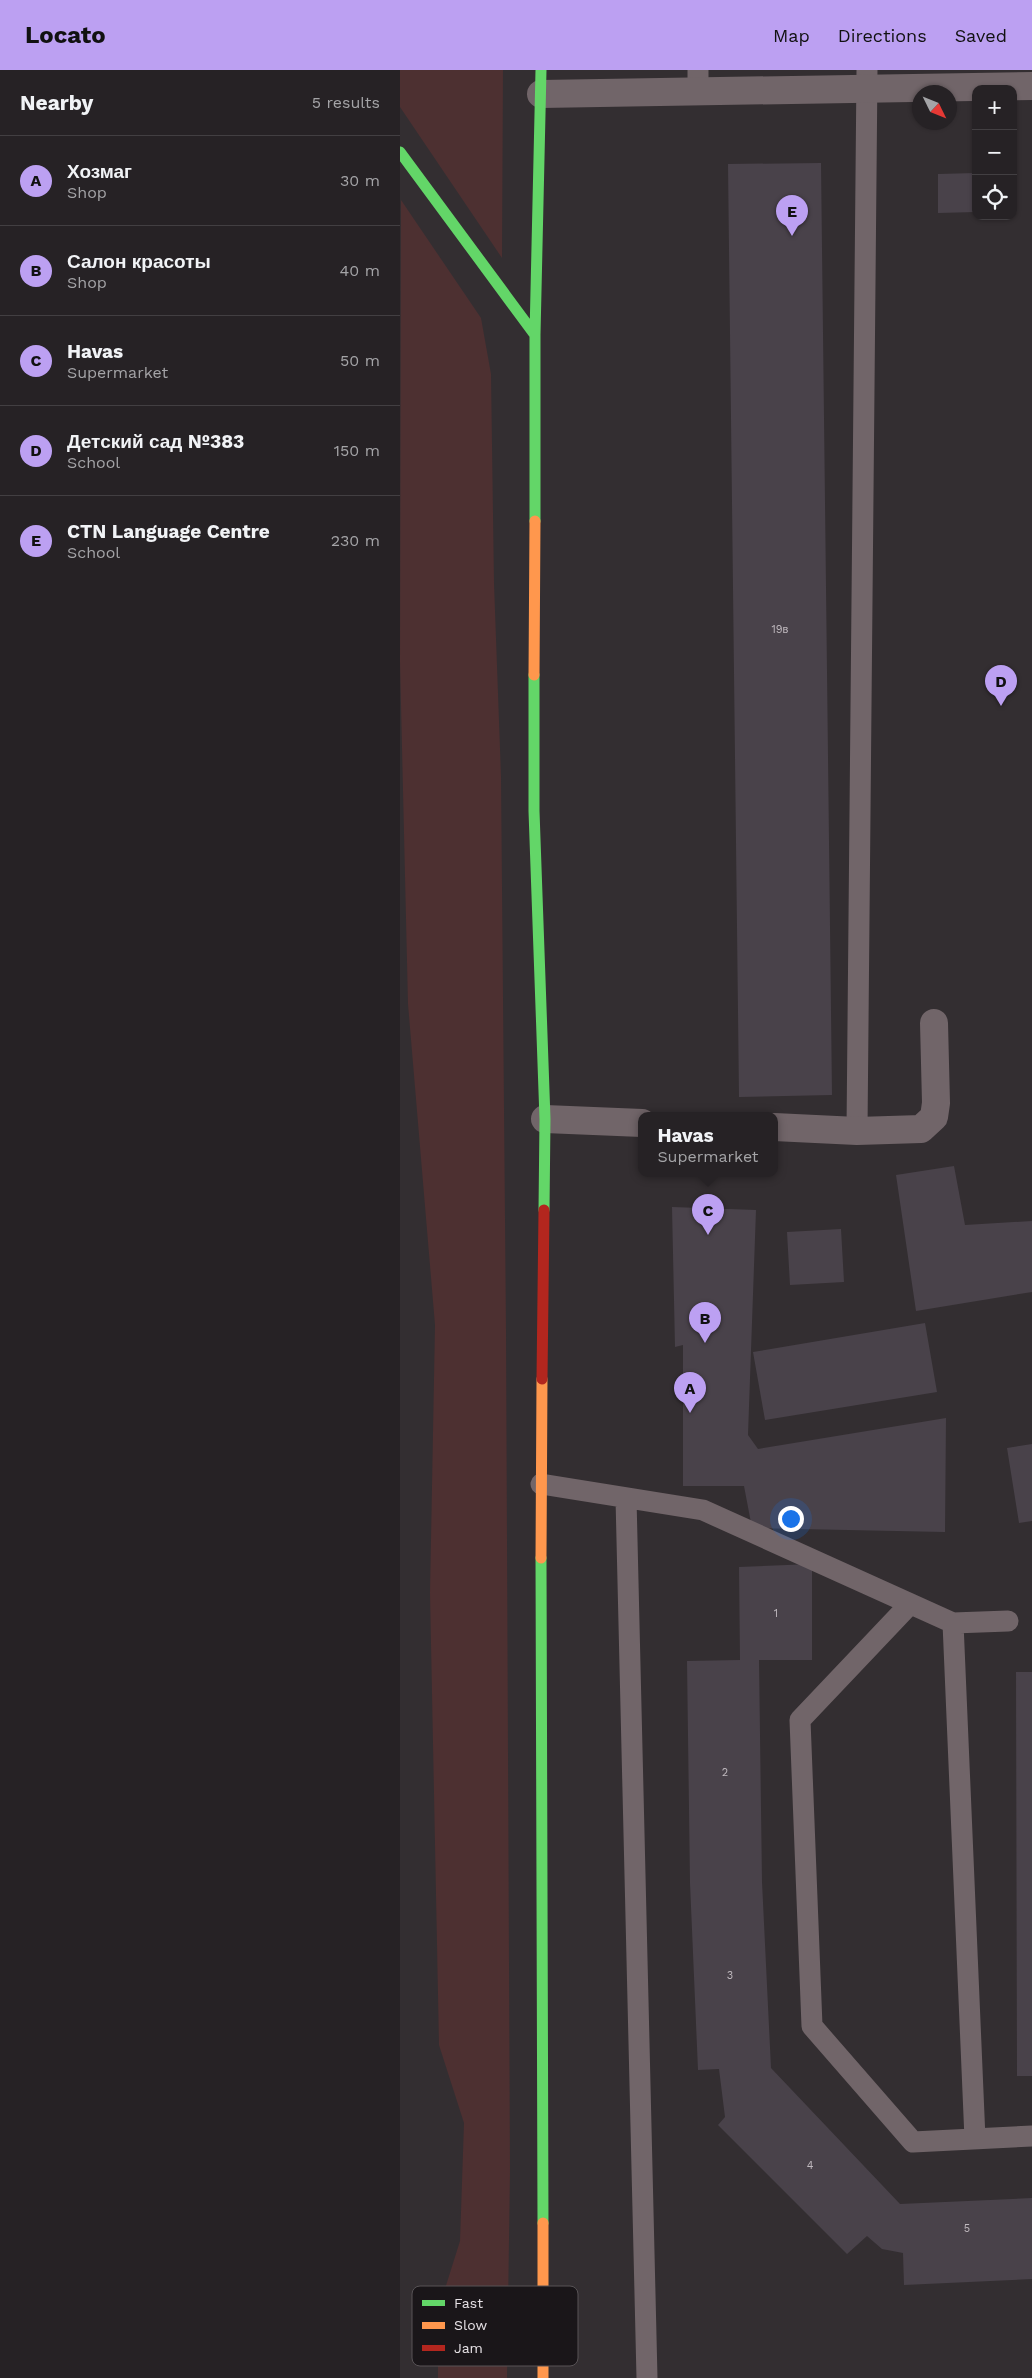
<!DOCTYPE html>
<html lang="en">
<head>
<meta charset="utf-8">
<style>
  body { margin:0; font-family:"Work Sans",sans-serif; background:#2e2a2d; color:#f1f3f6 }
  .controls { position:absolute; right:15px; top:15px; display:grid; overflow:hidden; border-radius:10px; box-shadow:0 1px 4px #0004 }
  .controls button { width:45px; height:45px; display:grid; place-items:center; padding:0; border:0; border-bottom:1px solid #423f42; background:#262225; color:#f1f3f6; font:25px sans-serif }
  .compass { position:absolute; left:512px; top:15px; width:45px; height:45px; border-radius:50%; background:#262225; box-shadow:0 1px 4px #0004; rotate:133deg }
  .you { position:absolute; left:390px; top:1448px; width:18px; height:18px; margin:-12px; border:4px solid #fff; border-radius:50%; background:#1a73e8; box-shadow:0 0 0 8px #1a73e833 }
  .badge { display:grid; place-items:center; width:32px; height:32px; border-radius:50%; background:#bca0f2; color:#111; font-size:16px; font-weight:700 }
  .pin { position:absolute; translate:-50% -41px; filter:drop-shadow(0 1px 2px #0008) }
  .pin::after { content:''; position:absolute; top:26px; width:18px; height:15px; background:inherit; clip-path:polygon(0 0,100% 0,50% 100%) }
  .popup { position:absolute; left:238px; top:1042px; width:140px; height:65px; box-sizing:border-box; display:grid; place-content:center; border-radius:10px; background:#262225; filter:drop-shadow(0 1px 4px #0005); font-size:16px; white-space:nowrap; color:#a4a4a7 }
  .popup b { font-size:19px; color:#f1f3f6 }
  .popup::after { content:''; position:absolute; left:50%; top:100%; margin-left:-10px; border:10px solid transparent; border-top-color:#262225 }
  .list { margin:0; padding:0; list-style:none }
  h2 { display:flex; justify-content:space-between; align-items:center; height:65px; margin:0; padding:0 20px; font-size:21px }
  h2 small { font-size:16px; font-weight:400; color:#a4a4a7 }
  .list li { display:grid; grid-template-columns:32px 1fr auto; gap:15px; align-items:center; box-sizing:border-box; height:90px; padding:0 20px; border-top:1px solid #423f42 }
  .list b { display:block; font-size:19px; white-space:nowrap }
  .list p { margin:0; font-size:16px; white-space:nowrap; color:#a4a4a7 }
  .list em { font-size:16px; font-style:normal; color:#a4a4a7 }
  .icon { flex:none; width:28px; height:28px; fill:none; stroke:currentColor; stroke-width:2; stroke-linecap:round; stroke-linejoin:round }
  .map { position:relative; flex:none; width:632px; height:2308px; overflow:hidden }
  header { display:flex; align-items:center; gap:30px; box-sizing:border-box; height:70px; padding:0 25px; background:#bca0f2; color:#111 }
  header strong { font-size:24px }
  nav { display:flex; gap:28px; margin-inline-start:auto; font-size:18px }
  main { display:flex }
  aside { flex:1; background:#262225 }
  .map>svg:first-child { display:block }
  .green { fill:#4d3031 }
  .building { fill:#49424a }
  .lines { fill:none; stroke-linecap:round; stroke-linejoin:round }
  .lane { stroke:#716569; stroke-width:21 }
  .street { stroke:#716569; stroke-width:28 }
  .fast { stroke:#63d668; stroke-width:11 }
  .slow { stroke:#ff974d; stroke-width:11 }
  .jam { stroke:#b3261e; stroke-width:11 }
  .labels { text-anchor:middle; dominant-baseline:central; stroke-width:4; stroke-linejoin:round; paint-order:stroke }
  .number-label { font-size:11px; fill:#c0babf }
  .key { fill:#1a1619; stroke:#585356; stroke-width:1 }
  .key-label { font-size:14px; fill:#e7e2e6 }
</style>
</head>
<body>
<header>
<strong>Locato</strong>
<nav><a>Map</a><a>Directions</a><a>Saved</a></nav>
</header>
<main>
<aside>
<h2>Nearby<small>5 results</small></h2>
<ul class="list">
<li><span class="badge">A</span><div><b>Хозмаг</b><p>Shop</p></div><em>30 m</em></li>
<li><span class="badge">B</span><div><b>Салон красоты</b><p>Shop</p></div><em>40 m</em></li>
<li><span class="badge">C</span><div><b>Havas</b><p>Supermarket</p></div><em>50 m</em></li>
<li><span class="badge">D</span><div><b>Детский сад №383</b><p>School</p></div><em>150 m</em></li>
<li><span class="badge">E</span><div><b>CTN Language Centre</b><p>School</p></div><em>230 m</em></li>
</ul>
</aside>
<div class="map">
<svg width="632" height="2308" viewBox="0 0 632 2308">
  <rect width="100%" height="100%" fill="#332e31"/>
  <path class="green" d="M0,0H103L102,188L0,37Z
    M1,130L81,248L91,304L94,513L101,706L106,1259L110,2101L107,2308H38V2241L60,2171L64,2053L39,1975L30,1523L35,1255L8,934L0,592Z"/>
  <path class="building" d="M421,93L432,1025L339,1027L328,94Z
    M576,103V142L538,143V104Z
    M554,1096L565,1155L632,1151V1222L516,1241L496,1105Z
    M272,1137L356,1140L348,1365L358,1379L546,1348L545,1462L352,1458L344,1416H283V1275L275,1277Z
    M441,1159L444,1212L390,1215L387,1162Z
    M525,1253L537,1322L365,1350L353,1282Z
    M632,1374V1451L619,1453L607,1378Z
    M412,1494V1590H359L362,1812L371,1998L500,2134L632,2128V2209L504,2215L503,2183L482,2179L467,2166L447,2184L318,2055L325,2047L319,1999L298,2000L290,1813L287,1591L340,1590L339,1497Z
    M616,1602H632V2006H617Z"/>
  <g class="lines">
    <path class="lane" d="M298,0V20
      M457,1061L467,0
      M141,1414L303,1440L553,1553L608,1551
      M226,1428L247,2308
      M510,1534L400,1650L412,1956L513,2072L632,2066
      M553,1553L575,2069"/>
    <path class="street" d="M141,24L632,16
      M145,1049L242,1053
      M374,1057L457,1061L521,1059L534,1047L536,1033L534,953"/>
    <path class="fast" d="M0,82L135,265
      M135,451V265L141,0
      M134,605V741L145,1049L144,1140
      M141,1488L143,2153"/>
    <path class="slow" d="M134,605L135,451
      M141,1488L142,1309
      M143,2153V2308"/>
    <path class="jam" d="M142,1309L144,1140"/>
  </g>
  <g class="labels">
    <g class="number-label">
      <text x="380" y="559">19в</text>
      <text x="376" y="1543">1</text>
      <text x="325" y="1702">2</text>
      <text x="330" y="1905">3</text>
      <text x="410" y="2095">4</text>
      <text x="567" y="2158">5</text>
    </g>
  </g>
  <rect x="12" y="2216" width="166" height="80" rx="8" class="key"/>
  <rect x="22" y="2230" width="23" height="6" fill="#63d668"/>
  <rect x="22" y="2252" width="23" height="7" fill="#ff974d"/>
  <rect x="22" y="2275" width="23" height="6" fill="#b3261e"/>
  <g class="key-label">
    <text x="54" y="2238">Fast</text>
    <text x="54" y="2260">Slow</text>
    <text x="54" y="2283">Jam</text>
  </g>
</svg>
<div class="controls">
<button>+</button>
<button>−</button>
<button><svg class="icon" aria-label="locate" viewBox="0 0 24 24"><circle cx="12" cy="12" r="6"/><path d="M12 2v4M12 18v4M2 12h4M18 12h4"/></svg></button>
</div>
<svg class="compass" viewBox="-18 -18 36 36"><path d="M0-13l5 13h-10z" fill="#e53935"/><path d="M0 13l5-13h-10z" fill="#a4a4a7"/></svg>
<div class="you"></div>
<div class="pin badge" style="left:290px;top:1343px">A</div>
<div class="pin badge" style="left:305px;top:1273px">B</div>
<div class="pin badge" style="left:308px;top:1165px">C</div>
<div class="popup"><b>Havas</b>Supermarket</div>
<div class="pin badge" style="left:601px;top:636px">D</div>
<div class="pin badge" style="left:392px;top:166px">E</div>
</div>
</main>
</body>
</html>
